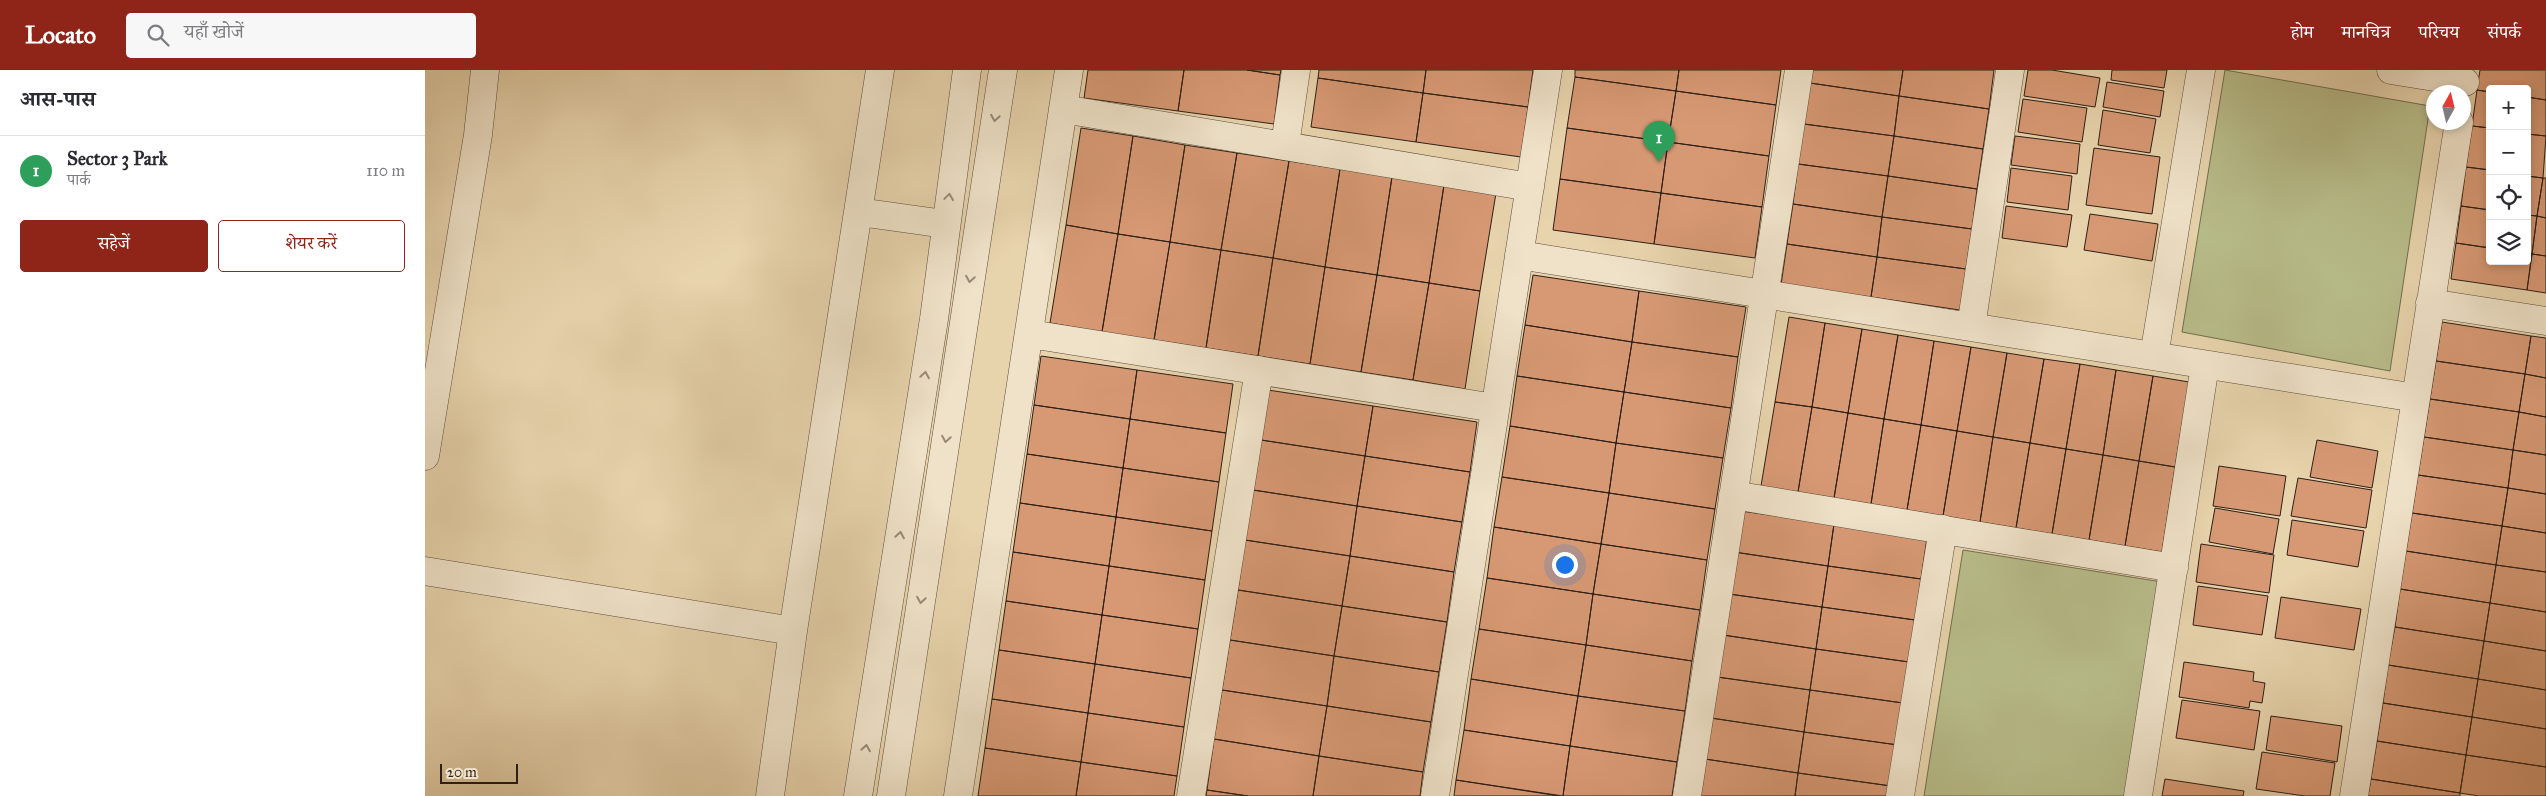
<!DOCTYPE html>
<html lang="hi">
<head>
<meta charset="utf-8">
<style>
  body { margin:0; font-family:"IM FELL Great Primer","Noto Serif Devanagari",serif; background:#f7f7f7; color:#2b2b33 }
  .controls { position:absolute; right:15px; top:15px; display:grid; overflow:hidden; border-radius:5px; box-shadow:0 2px 8px #0003 }
  .controls button { width:45px; height:45px; display:grid; place-items:center; padding:0; border:0; border-bottom:1px solid #e1e1e2; background:#fff; color:#2b2b33; font:25px sans-serif }
  .compass { position:absolute; left:2001px; top:15px; width:45px; height:45px; border-radius:50%; background:#fff; box-shadow:0 2px 8px #0003; rotate:8deg }
  .scale { position:absolute; left:15px; bottom:12px; width:78px; box-sizing:border-box; padding-left:5px; border:2px solid #2e1f17; border-top:0; font-size:14px; line-height:18px; white-space:nowrap; color:#2e1f17; -webkit-text-stroke:4px #efe2c9; paint-order:stroke }
  .you { position:absolute; left:1139px; top:494px; width:18px; height:18px; margin:-12px; border:4px solid #fff; border-radius:50%; background:#1a73e8; box-shadow:0 0 0 8px #1a73e833 }
  .badge { display:grid; place-items:center; width:32px; height:32px; border-radius:50%; background:#8f2418; color:#fff; font-size:16px; font-weight:700 }
  .pin { position:absolute; translate:-50% -41px; filter:drop-shadow(0 1px 2px #0008) }
  .pin::after { content:''; position:absolute; top:26px; width:18px; height:15px; background:inherit; clip-path:polygon(0 0,100% 0,50% 100%) }
  .list { margin:0; padding:0; list-style:none }
  h2 { display:flex; justify-content:space-between; align-items:center; height:65px; margin:0; padding:0 20px; font-size:21px }
  h2 small { font-size:16px; font-weight:400; color:#7c7c81 }
  .list li { display:grid; grid-template-columns:32px 1fr auto; gap:15px; align-items:center; box-sizing:border-box; height:70px; padding:0 20px; border-top:1px solid #e1e1e2 }
  .list b { display:block; font-size:19px; white-space:nowrap }
  .list p { margin:0; font-size:16px; white-space:nowrap; color:#7c7c81 }
  .list em { font-size:16px; font-style:normal; color:#7c7c81 }
  .actions { display:flex; gap:10px; padding:15px 20px }
  .actions a { flex:1; padding:11px 0; border:1px solid #8f2418; border-radius:5px; text-align:center; font-size:18px; color:#8f2418 }
  .actions .main { background:#8f2418; color:#fff }
  .icon { flex:none; width:28px; height:28px; fill:none; stroke:currentColor; stroke-width:2; stroke-linecap:round; stroke-linejoin:round }
  .map { position:relative; flex:none; width:2121px; height:726px; overflow:hidden }
  header { display:flex; align-items:center; gap:30px; box-sizing:border-box; height:70px; padding:0 25px; background:#8f2418; color:#fff }
  header strong { font-size:24px }
  nav { display:flex; gap:28px; margin-inline-start:auto; font-size:18px }
  .search { width:350px; height:45px; background:#f7f7f7; display:flex; align-items:center; gap:12px; box-sizing:border-box; padding:0 18px; border-radius:5px; color:#7c7c81; font-size:19px }
  main { display:flex }
  aside { flex:1; background:#fff }
  .map>svg:first-child { display:block }
  .green { fill:#b7bc89; stroke:#726e50 }
  .building { fill:#d79974; stroke:#2e1f17 }
  .lines { fill:none; stroke-linecap:round; stroke-linejoin:round }
  .minor-casing { stroke:#5c4c3c; stroke-width:29 }
  .tertiary-casing { stroke:#5c4c3c; stroke-width:29 }
  .minor { stroke:#efe2c9; stroke-width:28 }
  .tertiary { stroke:#efe2c9; stroke-width:28 }
  .oneway { stroke:#988a79 }
</style>
</head>
<body>
<header>
<strong>Locato</strong>
<div class="search"><svg class="icon" aria-label="search" viewBox="0 0 24 24"><circle cx="10" cy="10" r="6"/><path d="M15 15l6 6"/></svg>यहाँ खोजें</div>
<nav><a>होम</a><a>मानचित्र</a><a>परिचय</a><a>संपर्क</a></nav>
</header>
<main>
<aside>
<h2>आस-पास<small></small></h2>
<ul class="list">
<li><span class="badge" style="background:#2e9e5b">1</span><div><b>Sector 3 Park</b><p>पार्क</p></div><em>110 m</em></li>
</ul>
<div class="actions"><a class="main">सहेजें</a><a>शेयर करें</a></div>
</aside>
<div class="map">
<svg width="2121" height="726" viewBox="0 0 2121 726">
  <rect width="100%" height="100%" fill="#e7d3ac"/>
  <filter id="stains"><feTurbulence type="fractalNoise" baseFrequency=".004" numOctaves="4"/><feColorMatrix values="0 0 0 0 .2 0 0 0 0 .09 0 0 0 0 .02 0 0 0 .5 -.17"/></filter>
  <radialGradient id="worn" r=".72"><stop offset=".6" stop-color="#630" stop-opacity="0"/><stop offset="1" stop-color="#630" stop-opacity=".3"/></radialGradient>
  <path class="green" d="M1800,0L2005,36L1965,301L1757,262Z
    M1538,480L1737,512L1703,726H1499Z"/>
  <path class="building" d="M663,0H759L753,41L659,28Z
    M759,0H822L855,5L849,54L753,41Z
    M822,0H856L855,5Z
    M894,0H1001L998,23L893,8Z
    M1001,0H1108L1103,37L998,23Z
    M1150,0H1254L1251,21L1150,7Z
    M1254,0H1356L1351,35L1251,21Z
    M1387,0H1478L1474,26L1385,13Z
    M1478,0H1569L1564,39L1474,26Z
    M1603,0H1627L1675,8L1670,37L1599,26Z
    M1687,0H1742L1739,18L1686,10Z
    M2055,0H2121V30L2102,27V19H2065V22L2052,20Z
    M1150,7L1251,21L1243,72L1142,58Z
    M893,8L998,23L991,72L886,57Z
    M1682,12L1739,21L1735,47L1678,37Z
    M1385,13L1474,26L1469,66L1379,54Z
    M2052,20L2065,22V58L2047,56Z
    M1251,21L1351,35L1344,86L1243,72Z
    M998,23L1103,37L1096,87L991,72Z
    M1474,26L1564,39L1558,79L1469,66Z
    M2102,27L2121,30V66L2102,64Z
    M1598,29L1662,38L1657,72L1593,62Z
    M1678,40L1731,49L1725,83L1673,75Z
    M1379,54L1469,66L1463,106L1373,94Z
    M2047,56L2065,58V100L2041,97Z
    M656,58L708,66L693,164L641,155Z
    M1142,58L1243,72L1236,123L1135,109Z
    M2102,64L2121,66L2118,108L2102,106Z
    M708,66L760,75L745,172L693,164Z
    M1469,66L1558,79L1552,119L1463,106Z
    M1590,66L1655,74L1652,104L1586,95Z
    M1243,72L1344,86L1337,137L1236,123Z
    M760,75L812,83L796,180L745,172Z
    M1669,78L1735,87L1727,144L1661,135Z
    M812,83L864,91L848,188L796,180Z
    M864,91L915,99L900,197L848,188Z
    M1373,94L1463,106L1457,147L1368,134Z
    M2041,97L2065,100V140L2036,136Z
    M1586,98L1647,106L1643,140L1582,132Z
    M915,99L967,107L952,205L900,197Z
    M1463,106L1552,119L1547,159L1457,147Z
    M2102,106L2118,108L2112,146L2102,145Z
    M967,107L1019,115L1004,213L952,205Z
    M2118,108H2121V148L2112,146Z
    M1135,109L1236,123L1229,174L1128,160Z
    M1019,115L1071,123L1055,221L1004,213Z
    M1236,123L1337,137L1330,188L1229,174Z
    M1368,134L1457,147L1452,187L1362,174Z
    M1581,136L1647,145L1642,177L1577,168Z
    M2036,136L2065,140V178L2031,173Z
    M1665,144L1733,154L1727,191L1659,180Z
    M2102,145L2112,146L2107,184L2102,183Z
    M2112,146L2121,148V186L2107,184Z
    M1457,147L1547,159L1541,199L1452,187Z
    M641,155L693,164L677,262L625,253Z
    M693,164L745,172L729,270L677,262Z
    M745,172L796,180L781,278L729,270Z
    M2031,173L2065,178V191H2102V183L2107,184L2102,220L2026,209Z
    M1362,174L1452,187L1446,227L1356,215Z
    M796,180L848,188L833,286L781,278Z
    M2107,184L2121,186V223L2102,220Z
    M1452,187L1541,199L1535,240L1446,227Z
    M848,188L900,197L885,294L833,286Z
    M900,197L952,205L936,302L885,294Z
    M952,205L1004,213L988,310L936,302Z
    M1108,205L1214,221L1207,272L1100,255Z
    M1004,213L1055,221L1040,319L988,310Z
    M1214,221L1321,237L1313,287L1207,272Z
    M1364,247L1400,253L1387,337L1350,332Z
    M2017,252L2106,266L2100,304L2011,291Z
    M1400,253L1437,259L1423,343L1387,337Z
    M1100,255L1207,272L1199,322L1092,306Z
    M1437,259L1473,265L1459,349L1423,343Z
    M1473,265L1509,271L1496,355L1459,349Z
    M2106,266L2121,268V308L2100,304Z
    M1509,271L1546,277L1532,361L1496,355Z
    M1207,272L1313,287L1306,338L1199,322Z
    M1546,277L1582,283L1568,367L1532,361Z
    M1582,283L1619,289L1605,373L1568,367Z
    M616,286L712,300L705,349L609,335Z
    M1619,289L1655,294L1641,379L1605,373Z
    M2011,291L2100,304L2094,342L2005,329Z
    M1655,294L1691,300L1678,385L1641,379Z
    M712,300L808,314L801,363L705,349Z
    M1691,300L1728,306L1714,391L1678,385Z
    M2100,304L2121,308V347L2094,342Z
    M1092,306L1199,322L1191,373L1085,356Z
    M1728,306L1764,312L1750,397L1714,391Z
    M843,320L948,336L940,386L836,370Z
    M1199,322L1306,338L1298,388L1191,373Z
    M2005,329L2094,342L2088,380L1999,367Z
    M1350,332L1387,337L1373,422L1336,416Z
    M609,335L705,349L698,398L602,384Z
    M948,336L1052,352L1045,402L940,386Z
    M1387,337L1423,343L1409,428L1373,422Z
    M2094,342L2121,347V385L2088,380Z
    M1423,343L1459,349L1446,434L1409,428Z
    M705,349L801,363L794,412L698,398Z
    M1459,349L1496,355L1482,440L1446,434Z
    M1496,355L1532,361L1518,446L1482,440Z
    M1085,356L1191,373L1184,423L1077,407Z
    M1532,361L1568,367L1555,452L1518,446Z
    M1568,367L1605,373L1591,458L1555,452Z
    M1999,367L2088,380L2083,418L1993,405Z
    M836,370L940,386L932,436L828,420Z
    M1892,370L1953,381L1947,418L1885,407Z
    M1191,373L1298,388L1290,439L1184,423Z
    M1605,373L1641,379L1627,464L1591,458Z
    M1641,379L1678,385L1664,470L1627,464Z
    M2088,380L2121,385V424L2083,418Z
    M602,384L698,398L691,447L595,433Z
    M1678,385L1714,391L1700,476L1664,470Z
    M940,386L1045,402L1037,452L932,436Z
    M1714,391L1750,397L1737,482L1700,476Z
    M1794,396L1861,406L1855,446L1788,436Z
    M698,398L794,412L787,461L691,447Z
    M1993,405L2083,418L2077,456L1987,443Z
    M1077,407L1184,423L1176,474L1069,457Z
    M1873,408L1947,420L1941,458L1866,446Z
    M2083,418L2121,424V463L2077,456Z
    M828,420L932,436L925,486L820,470Z
    M1184,423L1290,439L1282,490L1176,474Z
    M595,433L691,447L684,496L588,482Z
    M932,436L1037,452L1029,502L925,486Z
    M1790,438L1854,449L1848,484L1784,472Z
    M1316,441L1409,454L1403,496L1309,482Z
    M1987,443L2077,456L2071,495L1981,481Z
    M691,447L787,461L780,510L684,496Z
    M1867,450L1939,461L1933,497L1862,485Z
    M1409,454L1502,468L1496,509L1403,496Z
    M2077,456L2121,463V502L2071,495Z
    M1069,457L1176,474L1168,524L1062,508Z
    M820,470L925,486L917,536L813,520Z
    M1176,474L1282,490L1275,540L1168,524Z
    M1776,474L1849,485L1844,523L1771,512Z
    M1981,481L2071,495L2065,533L1975,519Z
    M588,482L684,496L677,545L581,531Z
    M1309,482L1403,496L1397,537L1304,524Z
    M925,486L1029,502L1022,552L917,536Z
    M2071,495L2121,502V542L2065,533Z
    M684,496L780,510L773,559L677,545Z
    M1403,496L1496,509L1490,550L1397,537Z
    M1062,508L1168,524L1161,575L1054,559Z
    M1773,516L1843,526L1837,565L1768,555Z
    M1975,519L2065,533L2059,571L1970,557Z
    M813,520L917,536L909,586L805,570Z
    M1168,524L1275,540L1267,591L1161,575Z
    M1304,524L1397,537L1391,579L1298,565Z
    M1856,527L1936,539L1929,580L1850,568Z
    M581,531L677,545L670,594L574,580Z
    M2065,533L2121,542V581L2059,571Z
    M917,536L1022,552L1014,602L909,586Z
    M1397,537L1490,550L1484,592L1391,579Z
    M677,545L773,559L766,608L670,594Z
    M1970,557L2059,571L2053,609L1963,595Z
    M1054,559L1161,575L1153,626L1046,609Z
    M1298,565L1391,579L1385,620L1292,607Z
    M805,570L909,586L902,636L797,620Z
    M2059,571L2121,581V620L2053,609Z
    M1161,575L1267,591L1260,641L1153,626Z
    M1391,579L1484,592L1478,633L1385,620Z
    M574,580L670,594L663,643L567,629Z
    M909,586L1014,602L1006,652L902,636Z
    M1759,592L1829,602L1828,611L1840,613L1837,633L1825,631L1824,638L1754,627Z
    M670,594L766,608L759,657L663,643Z
    M1963,595L2053,609L2047,647L1958,633Z
    M1292,607L1385,620L1379,662L1286,648Z
    M1046,609L1153,626L1145,676L1039,660Z
    M2053,609L2121,620V659L2047,647Z
    M797,620L902,636L894,686L789,669Z
    M1385,620L1478,633L1473,675L1379,662Z
    M1153,626L1260,641L1252,692L1145,676Z
    M567,629L663,643L656,692L560,678Z
    M1757,630L1835,641L1829,680L1751,668Z
    M1958,633L2047,647L2041,685L1952,671Z
    M902,636L1006,652L998,702L894,686Z
    M663,643L759,657L752,706L656,692Z
    M1846,646L1917,656L1912,692L1841,680Z
    M2047,647L2121,659V697L2041,685Z
    M1286,648L1379,662L1373,703L1280,689Z
    M1039,660L1145,676L1138,726L1031,710Z
    M1379,662L1473,675L1466,716L1373,703Z
    M789,669L894,686L888,726H823L782,720Z
    M1952,671L2041,685L2035,723L1946,709Z
    M1145,676L1252,692L1247,726H1138Z
    M560,678L656,692L651,726H553Z
    M1837,682L1910,693L1905,726H1880L1831,719Z
    M2041,685L2121,697V726H2054L2035,723Z
    M894,686L998,702L995,726H888Z
    M1280,689L1373,703L1370,726H1274Z
    M656,692L752,706L749,726H651Z
    M1373,703L1466,716L1465,726H1370Z
    M1740,709L1819,721L1818,726H1737Z
    M1946,709L2035,723V726H1943Z
    M1031,710L1134,726H1029Z
    M782,720L823,726H781Z"/>
  <g class="lines">
    <g class="minor-casing">
      <path id="minor" d="M1966,0L2040,12
        M638,39L1105,117
        M860,75L871,0
        M434,142L520,154
        M1094,185L1991,328
        M2005,233L2121,251
        M1546,257L1585,0
        M605,264L1070,338
        M1729,286L1776,0
        M0,386L53,65L60,0
        M1308,425L1749,498
        M0,501L368,561
        M345,726L368,561L455,0
        M533,726L644,0
        M766,726L834,300
        M1010,726L1123,0
        M1262,726L1374,0
        M1475,726L1518,459
        M1713,726L1780,295
        M1929,726L2034,52"/>
    </g>
    <g class="tertiary-casing">
      <path id="tertiary" d="M433,726L509,249L542,0
        M466,726L578,0"/>
    </g>
    <use href="#minor" class="minor"/>
    <use href="#tertiary" class="tertiary"/>
  </g>
  <defs><path id="oneway-chevron" d="M-2-3.5L2.5 0L-2 3.5" fill="none" stroke-width="1.6" stroke-linecap="round" stroke-linejoin="round" transform="scale(1.25)"/></defs>
  <g class="oneway">
    <use href="#oneway-chevron" transform="translate(570 48) rotate(99)"/>
    <use href="#oneway-chevron" transform="translate(524 127) rotate(-82)"/>
    <use href="#oneway-chevron" transform="translate(545 209) rotate(99)"/>
    <use href="#oneway-chevron" transform="translate(500 305) rotate(-81)"/>
    <use href="#oneway-chevron" transform="translate(521 369) rotate(99)"/>
    <use href="#oneway-chevron" transform="translate(475 465) rotate(-81)"/>
    <use href="#oneway-chevron" transform="translate(496 530) rotate(99)"/>
    <use href="#oneway-chevron" transform="translate(441 678) rotate(-81)"/>
  </g>
  <rect width="100%" height="100%" filter="url(#stains)"/>
  <rect width="100%" height="100%" fill="url(#worn)"/>
</svg>
<div class="controls">
<button>+</button>
<button>−</button>
<button><svg class="icon" aria-label="locate" viewBox="0 0 24 24"><circle cx="12" cy="12" r="6"/><path d="M12 2v4M12 18v4M2 12h4M18 12h4"/></svg></button>
<button><svg class="icon" aria-label="layers" viewBox="0 0 24 24"><path d="M12 4l9 5-9 5-9-5zM3 14l9 5 9-5"/></svg></button>
</div>
<svg class="compass" viewBox="-18 -18 36 36"><path d="M0-13l5 13h-10z" fill="#e53935"/><path d="M0 13l5-13h-10z" fill="#7c7c81"/></svg>
<div class="scale">20 m</div>
<div class="you"></div>
<div class="pin badge" style="left:1234px;top:92px;background:#2e9e5b">1</div>
</div>
</main>
</body>
</html>
